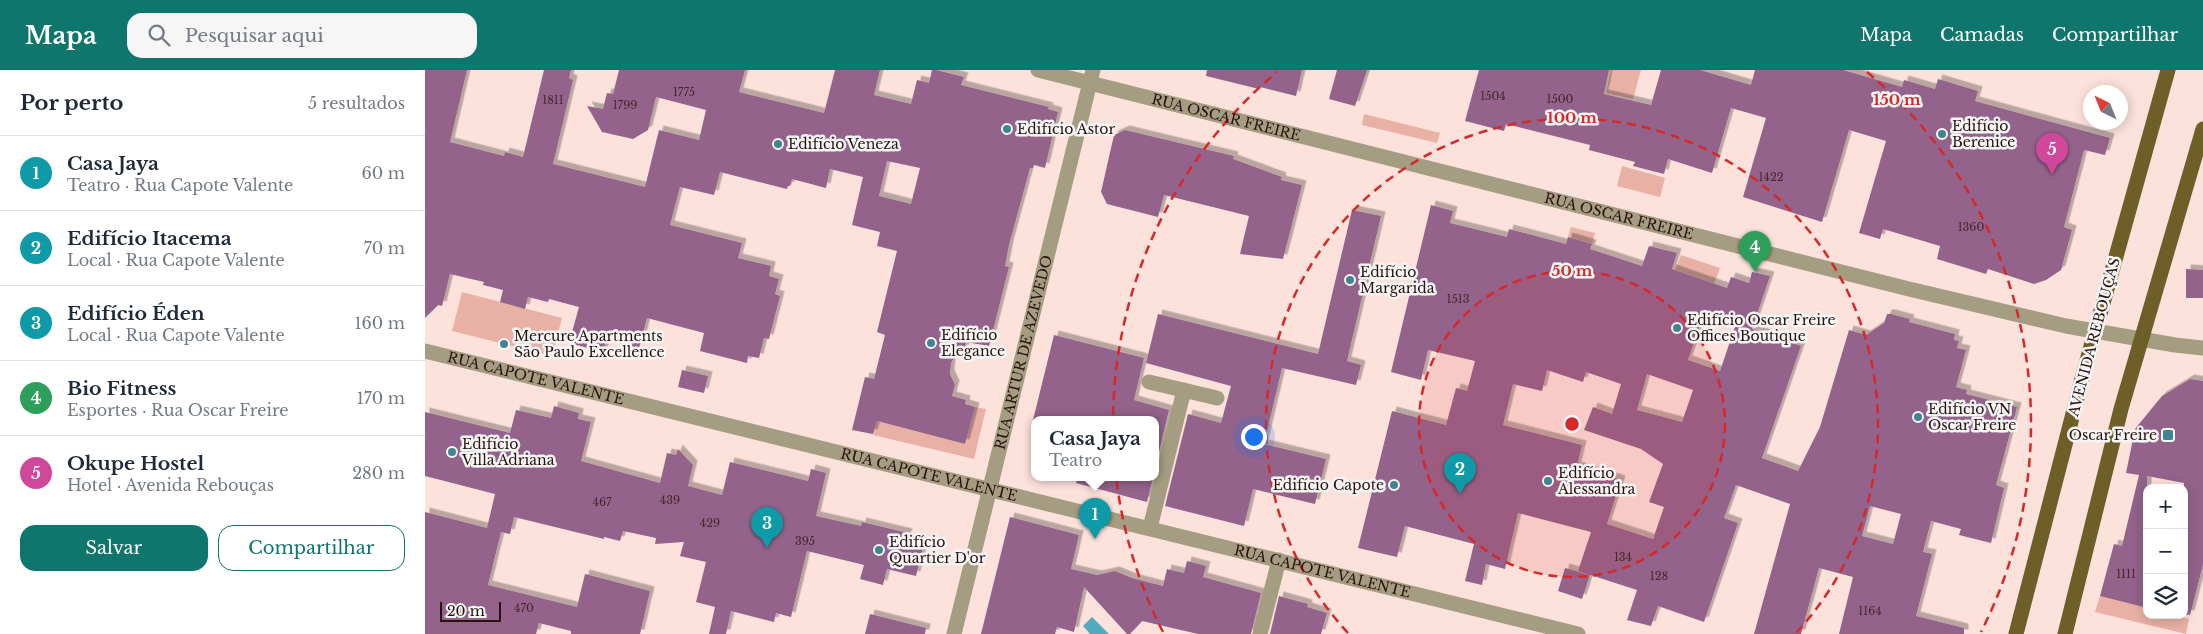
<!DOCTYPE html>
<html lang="pt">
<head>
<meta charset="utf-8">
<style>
  body { margin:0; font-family:"Libre Baskerville",serif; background:#f6f6f7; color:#1f2937 }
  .controls { position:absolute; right:15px; bottom:15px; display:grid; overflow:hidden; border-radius:10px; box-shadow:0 2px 12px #0003 }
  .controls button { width:45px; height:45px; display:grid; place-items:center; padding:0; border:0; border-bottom:1px solid #e0e1e3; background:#fff; color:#1f2937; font:25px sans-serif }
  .compass { position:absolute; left:1658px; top:15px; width:45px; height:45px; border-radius:50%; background:#fff; box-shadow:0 2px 12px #0003; rotate:317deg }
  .scale { position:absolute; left:15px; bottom:12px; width:61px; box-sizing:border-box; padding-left:5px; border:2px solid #29120d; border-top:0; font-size:14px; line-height:18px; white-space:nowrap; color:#29120d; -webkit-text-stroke:4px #f5f5f5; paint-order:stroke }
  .you { position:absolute; left:828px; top:366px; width:18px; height:18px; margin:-12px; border:4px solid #fff; border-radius:50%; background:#1a73e8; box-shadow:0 0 0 8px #1a73e833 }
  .badge { display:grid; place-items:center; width:32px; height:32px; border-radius:50%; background:#0f766e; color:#fff; font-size:16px; font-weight:700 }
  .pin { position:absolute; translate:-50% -41px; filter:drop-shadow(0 1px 2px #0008) }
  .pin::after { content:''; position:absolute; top:26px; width:18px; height:15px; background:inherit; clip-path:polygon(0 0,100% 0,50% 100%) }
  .popup { position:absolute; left:606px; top:346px; width:128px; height:65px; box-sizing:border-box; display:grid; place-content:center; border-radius:10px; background:#fff; filter:drop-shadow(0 1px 4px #0005); font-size:16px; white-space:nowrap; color:#747a83 }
  .popup b { font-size:19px; color:#1f2937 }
  .popup::after { content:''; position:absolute; left:50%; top:100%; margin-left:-10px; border:10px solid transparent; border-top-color:#fff }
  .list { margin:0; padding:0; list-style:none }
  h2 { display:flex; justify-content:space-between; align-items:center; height:65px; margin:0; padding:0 20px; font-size:21px }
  h2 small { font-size:16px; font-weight:400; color:#747a83 }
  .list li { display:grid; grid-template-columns:32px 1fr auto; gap:15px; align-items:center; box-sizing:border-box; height:75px; padding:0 20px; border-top:1px solid #e0e1e3 }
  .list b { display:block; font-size:19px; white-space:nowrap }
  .list p { margin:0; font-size:16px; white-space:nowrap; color:#747a83 }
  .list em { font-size:16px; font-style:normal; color:#747a83 }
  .actions { display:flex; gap:10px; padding:15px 20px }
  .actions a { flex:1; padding:11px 0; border:1px solid #0f766e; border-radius:15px; text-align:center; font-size:18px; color:#0f766e }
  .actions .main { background:#0f766e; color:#fff }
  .icon { flex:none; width:28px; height:28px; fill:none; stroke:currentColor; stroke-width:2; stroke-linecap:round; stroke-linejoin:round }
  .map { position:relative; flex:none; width:1778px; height:564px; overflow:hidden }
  header { display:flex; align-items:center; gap:30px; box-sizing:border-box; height:70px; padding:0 25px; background:#0f766e; color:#fff }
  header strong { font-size:24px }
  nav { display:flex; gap:28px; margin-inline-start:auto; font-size:18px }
  .search { width:350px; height:45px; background:#f6f6f7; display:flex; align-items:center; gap:12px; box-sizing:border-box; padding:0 18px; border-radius:15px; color:#747a83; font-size:19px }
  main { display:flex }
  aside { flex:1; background:#fff }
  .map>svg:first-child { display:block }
  .green { fill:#e9b1a5 }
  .water { fill:#52abbd }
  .building { fill:#93648b; fill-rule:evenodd; filter:url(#shadow) }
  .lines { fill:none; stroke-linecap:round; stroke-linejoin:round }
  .minor { stroke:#a59d81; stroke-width:15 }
  .major { stroke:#6e5e28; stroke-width:15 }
  .ring { fill:none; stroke:#d62828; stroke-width:2.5; stroke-dasharray:9 6 }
  .poi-dot { fill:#408593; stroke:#f5f5f5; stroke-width:2 }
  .labels { text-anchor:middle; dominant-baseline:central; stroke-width:5; stroke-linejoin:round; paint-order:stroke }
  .number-label { font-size:11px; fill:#44262c }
  .street-label { font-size:14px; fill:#29120d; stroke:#f5f5f5 }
  .poi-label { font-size:14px; fill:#29120d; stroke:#f5f5f5; text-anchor:start }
  .centre { fill:#d62828; stroke:#f5f5f5; stroke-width:2.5 }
  .ring-label { font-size:15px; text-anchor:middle; font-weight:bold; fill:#d62828; stroke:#f5f5f5; stroke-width:5; stroke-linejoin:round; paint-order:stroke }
</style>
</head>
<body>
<header>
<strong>Mapa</strong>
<div class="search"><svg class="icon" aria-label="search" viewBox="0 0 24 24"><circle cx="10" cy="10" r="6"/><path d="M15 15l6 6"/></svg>Pesquisar aqui</div>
<nav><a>Mapa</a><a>Camadas</a><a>Compartilhar</a></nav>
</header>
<main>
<aside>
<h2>Por perto<small>5 resultados</small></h2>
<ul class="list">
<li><span class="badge" style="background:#0f9aa8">1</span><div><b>Casa Jaya</b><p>Teatro · Rua Capote Valente</p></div><em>60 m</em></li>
<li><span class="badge" style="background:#0f9aa8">2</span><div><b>Edifício Itacema</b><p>Local · Rua Capote Valente</p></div><em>70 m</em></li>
<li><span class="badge" style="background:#0f9aa8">3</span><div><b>Edifício Éden</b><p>Local · Rua Capote Valente</p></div><em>160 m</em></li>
<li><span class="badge" style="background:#2e9e5b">4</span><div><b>Bio Fitness</b><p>Esportes · Rua Oscar Freire</p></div><em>170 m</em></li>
<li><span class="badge" style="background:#d1479c">5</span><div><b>Okupe Hostel</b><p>Hotel · Avenida Rebouças</p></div><em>280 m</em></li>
</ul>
<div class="actions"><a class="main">Salvar</a><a>Compartilhar</a></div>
</aside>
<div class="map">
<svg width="1778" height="564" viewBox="0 0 1778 564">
  <defs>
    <filter id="shadow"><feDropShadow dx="4.5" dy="-4.5" stdDeviation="0" flood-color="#0004"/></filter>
  </defs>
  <rect width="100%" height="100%" fill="#fde1db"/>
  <path class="green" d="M1186,0H1216L1208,29L1181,23Z
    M939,44L1015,63L1012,73L937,55Z
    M1197,96L1240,108L1235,127L1192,116Z
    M1146,157L1170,163L1167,174L1143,167Z
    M1256,185L1295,198L1289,214L1250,200Z
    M37,222L137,248L127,286L27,261Z
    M549,337L561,339L549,389L448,365L452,351L540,374Z
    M1675,526L1722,538V545H1748L1764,549L1761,564L1670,542Z"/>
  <path class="water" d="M667,547L684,564H665L658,556Z"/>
  <path class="building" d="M0,0H42L25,72L79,86L80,82L98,87L119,0H146L144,8L148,10L128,94L220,117L234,60L274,70L281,40L231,27L223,60L208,69L177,62L162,36L178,39L182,23L188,24L194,0H320L314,22L399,43L410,0H455L449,25L486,34L492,10L504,13L507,0H511L539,7L536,15L624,37L623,39L633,42L620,98L609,95L608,98H605L584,175L580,196L584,197L564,276L541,272L540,278L532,283L526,293L525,304L530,315L527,326L541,330L540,334L550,337L540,374L452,351L448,364L427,360L440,307L449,309L460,265L452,262L472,181L452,176L455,162L427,155L438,107L405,99L401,118L367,109L365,116H363L362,119L295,102L289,125L255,117L245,155L317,173L313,188L346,196L344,206L354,209L350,224L355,226L344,269L339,268L334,288L323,286L322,293L275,281L279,263L222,248L214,278L181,270L178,282L144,273L154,237L124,229L123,232L103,227L100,239L75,232L78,220L58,215L59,212L25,204L17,236L13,235L0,248ZM462,91L495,98L486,134L454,126Z
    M782,0H877L871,26L835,17L834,19L781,6Z
    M912,0H942L930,36L904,29Z
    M1054,0H1184L1179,24L1226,35L1236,0H1275L1326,15L1330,0H1418L1477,17L1479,10L1510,19L1513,9L1553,21L1550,31L1685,68L1680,85L1659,80L1639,157L1647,160L1636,200L1621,210L1609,214L1563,199L1561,204L1512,189L1515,176L1458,159L1455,169L1434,163L1461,71L1424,60L1397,152L1318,127L1341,48L1306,38L1287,103L1243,89L1239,104L1208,96L1210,92L1164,80L1165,75L1081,54L1079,61L1040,51Z
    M700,60L809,86L808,89L857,107L856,110L877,115L858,189L815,184L824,146L739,125L733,147L682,134L676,122L689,65Z
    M1006,135L1028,141L1025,153L1082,167L1084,159L1141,174L1143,167L1167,174L1165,179L1217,196L1224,176L1252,183L1247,199L1302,218L1306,207L1324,213L1327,202L1345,206L1327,259L1376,276L1337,388L1373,401L1395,357L1424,260L1441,265L1459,253L1462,244H1466L1485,249L1484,252L1530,264L1529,270L1534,271L1532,278L1541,280L1531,317L1542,320L1541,324L1592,337L1571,415L1579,418L1566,473L1534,465L1536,459L1506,451L1498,482L1507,484L1491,546L1539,558V564H1414L1428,507L1394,498L1376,564H1329L1365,434L1311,415L1299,448L1313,453L1279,552L1233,536L1226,556L1202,550L1212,520L1153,501L1166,462L1093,443L1080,499L1061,494L1057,515L1040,511L1049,474L980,456L972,487L933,478L967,341L1021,355L1031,318L1042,321L1050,291L1003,280L996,310L966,302ZM1280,240L1312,251L1295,301L1263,290ZM1122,300L1158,312L1161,302L1196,314L1187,344L1168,337L1159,360L1216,379L1238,394L1224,432L1239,437L1228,469L1182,454L1196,410L1152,396L1157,375L1078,355L1088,314L1117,321ZM1222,304L1268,320L1257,352L1212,340ZM1445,436L1476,444L1468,474L1437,466Z
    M927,140L956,146L922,291L936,295L931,315L857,298L839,374L901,389L890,434L828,419L819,456L740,436L763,344L796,353L806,316L721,293L733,244L893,284Z
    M1761,199L1778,200V228H1761Z
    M629,265L719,288L709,330L744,340L730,399V350H608Z
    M257,300L283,306L279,323L253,317Z
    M1765,309L1778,311V495L1765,545L1759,544V413L1722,406V538L1675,526L1689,474L1697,476L1714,405L1701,403L1710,359L1737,326Z
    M129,336L154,343L153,349L166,352L156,391L235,413L242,383L251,385L253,379L268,395L263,416L297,425L305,392L383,411L386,399L401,403L391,446L436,456L437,452L483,463L481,468L499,473L491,506L462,499L458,515L435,509L439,495L382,481L366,547L351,543L349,552L306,541L301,564H284L290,537L271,532L281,492L255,486L259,472L230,474L231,468L198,461L195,471L179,467V469L89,447L85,464L76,462L63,515L152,537L160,504L225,521L215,564H146V561L114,553L111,564H0V442L62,458L70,424L0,406V342L85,363L91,340L126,348Z
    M652,408H728L722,432L651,413Z
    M585,447L654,465L646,499L672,505L690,501L707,508L738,516L742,499L759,503L762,491L781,496L778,507L836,523L826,564H773L717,551L705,564H702L659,517L649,562L632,557L630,564H556Z
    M1140,498L1165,505L1157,529L1133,521Z
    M854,526L883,534L882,537L902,543L896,564H845Z
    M445,544L501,558L500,564H440Z"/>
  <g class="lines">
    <g class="minor">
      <path id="s1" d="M613,0L1484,219L1641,256L1750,275L1778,278"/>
      <path id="s2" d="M0,281L1153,564"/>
      <path d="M724,312L792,328"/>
      <path d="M725,458L759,320"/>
      <path id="s3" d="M529,564L668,0"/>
      <path d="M835,564L854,490"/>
    </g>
    <path class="major" d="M1591,564L1658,305L1743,0
      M1640,564L1696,339L1778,59"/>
  </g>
  <circle cx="1147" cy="354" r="153" fill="#d62828" fill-opacity=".12"/>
  <g class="ring">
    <circle cx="1147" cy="354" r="153"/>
    <path d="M923 563A306 306 0 1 1 1371 563"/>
    <path d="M738 562A459 459 0 0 1 852 2M1442 2A459 459 0 0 1 1556 562"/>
  </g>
  <g class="poi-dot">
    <circle cx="582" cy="59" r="5"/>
    <circle cx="1517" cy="64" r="5"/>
    <circle cx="353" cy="74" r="5"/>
    <circle cx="925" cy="210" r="5"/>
    <circle cx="1252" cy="258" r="5"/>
    <circle cx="506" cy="273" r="5"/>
    <circle cx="79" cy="274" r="5"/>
    <circle cx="1493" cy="347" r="5"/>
    <rect x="1737" y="359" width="12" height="12" rx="2.5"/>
    <circle cx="27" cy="382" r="5"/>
    <circle cx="1123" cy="411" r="5"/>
    <circle cx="969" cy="415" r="5"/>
    <circle cx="454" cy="480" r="5"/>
  </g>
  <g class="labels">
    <g class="number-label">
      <text x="259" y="22">1775</text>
      <text x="1068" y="26">1504</text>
      <text x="1135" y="29">1500</text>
      <text x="128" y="30">1811</text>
      <text x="200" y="35">1799</text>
      <text x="1346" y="107">1422</text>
      <text x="1546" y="157">1360</text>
      <text x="1033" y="229">1513</text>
      <text x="245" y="430">439</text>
      <text x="177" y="432">467</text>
      <text x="285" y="453">429</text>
      <text x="380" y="471">395</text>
      <text x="1198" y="487">134</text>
      <text x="1701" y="504">1111</text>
      <text x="1234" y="506">128</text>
      <text x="99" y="538">470</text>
      <text x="1445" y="541">1164</text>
    </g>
    <g class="street-label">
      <text stroke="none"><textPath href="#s1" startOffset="194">RUA OSCAR FREIRE</textPath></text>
      <text stroke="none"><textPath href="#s1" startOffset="599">RUA OSCAR FREIRE</textPath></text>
      <text transform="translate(1669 267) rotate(-75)">AVENIDA REBOUÇAS</text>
      <text stroke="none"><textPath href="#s3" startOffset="290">RUA ARTUR DE AZEVEDO</textPath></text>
      <text stroke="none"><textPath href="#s2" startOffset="114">RUA CAPOTE VALENTE</textPath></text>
      <text stroke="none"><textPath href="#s2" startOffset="519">RUA CAPOTE VALENTE</textPath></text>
      <text stroke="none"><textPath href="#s2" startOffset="924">RUA CAPOTE VALENTE</textPath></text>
    </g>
    <g class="poi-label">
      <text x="1527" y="56">Edifício<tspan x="1527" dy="16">Berenice</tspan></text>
      <text x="592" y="59">Edifício Astor</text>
      <text x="363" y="74">Edifício Veneza</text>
      <text x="935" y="202">Edifício<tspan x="935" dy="16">Margarida</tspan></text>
      <text x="1262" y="250">Edifício Oscar Freire<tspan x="1262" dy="16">Offices Boutique</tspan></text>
      <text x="516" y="265">Edifício<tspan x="516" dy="16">Elegance</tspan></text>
      <text x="89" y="266">Mercure Apartments<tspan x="89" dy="16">São Paulo Excellence</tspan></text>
      <text x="1503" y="339">Edifício VN<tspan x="1503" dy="16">Oscar Freire</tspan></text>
      <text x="1732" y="365" text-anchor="end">Oscar Freire</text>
      <text x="37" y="374">Edifício<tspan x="37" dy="16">Villa Adriana</tspan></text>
      <text x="1133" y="403">Edifício<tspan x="1133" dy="16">Alessandra</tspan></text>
      <text x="959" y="415" text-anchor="end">Edifício Capote</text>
      <text x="464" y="472">Edifício<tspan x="464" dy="16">Quartier D'or</tspan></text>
    </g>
  </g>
  <circle cx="1147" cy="354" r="8" class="centre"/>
  <g class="ring-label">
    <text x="1472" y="35">150 m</text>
    <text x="1147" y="53">100 m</text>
    <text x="1147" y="206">50 m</text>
  </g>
</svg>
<div class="controls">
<button>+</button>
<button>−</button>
<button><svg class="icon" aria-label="layers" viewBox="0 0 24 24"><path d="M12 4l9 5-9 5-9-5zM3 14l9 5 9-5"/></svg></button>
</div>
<svg class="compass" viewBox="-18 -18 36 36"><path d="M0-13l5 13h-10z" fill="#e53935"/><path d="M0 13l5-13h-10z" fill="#747a83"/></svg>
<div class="scale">20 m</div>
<div class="you"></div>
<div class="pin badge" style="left:670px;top:469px;background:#0f9aa8">1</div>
<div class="popup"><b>Casa Jaya</b>Teatro</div>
<div class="pin badge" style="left:1035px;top:424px;background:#0f9aa8">2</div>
<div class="pin badge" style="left:342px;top:478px;background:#0f9aa8">3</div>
<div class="pin badge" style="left:1330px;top:202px;background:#2e9e5b">4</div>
<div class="pin badge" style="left:1627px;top:104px;background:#d1479c">5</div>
</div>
</main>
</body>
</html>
